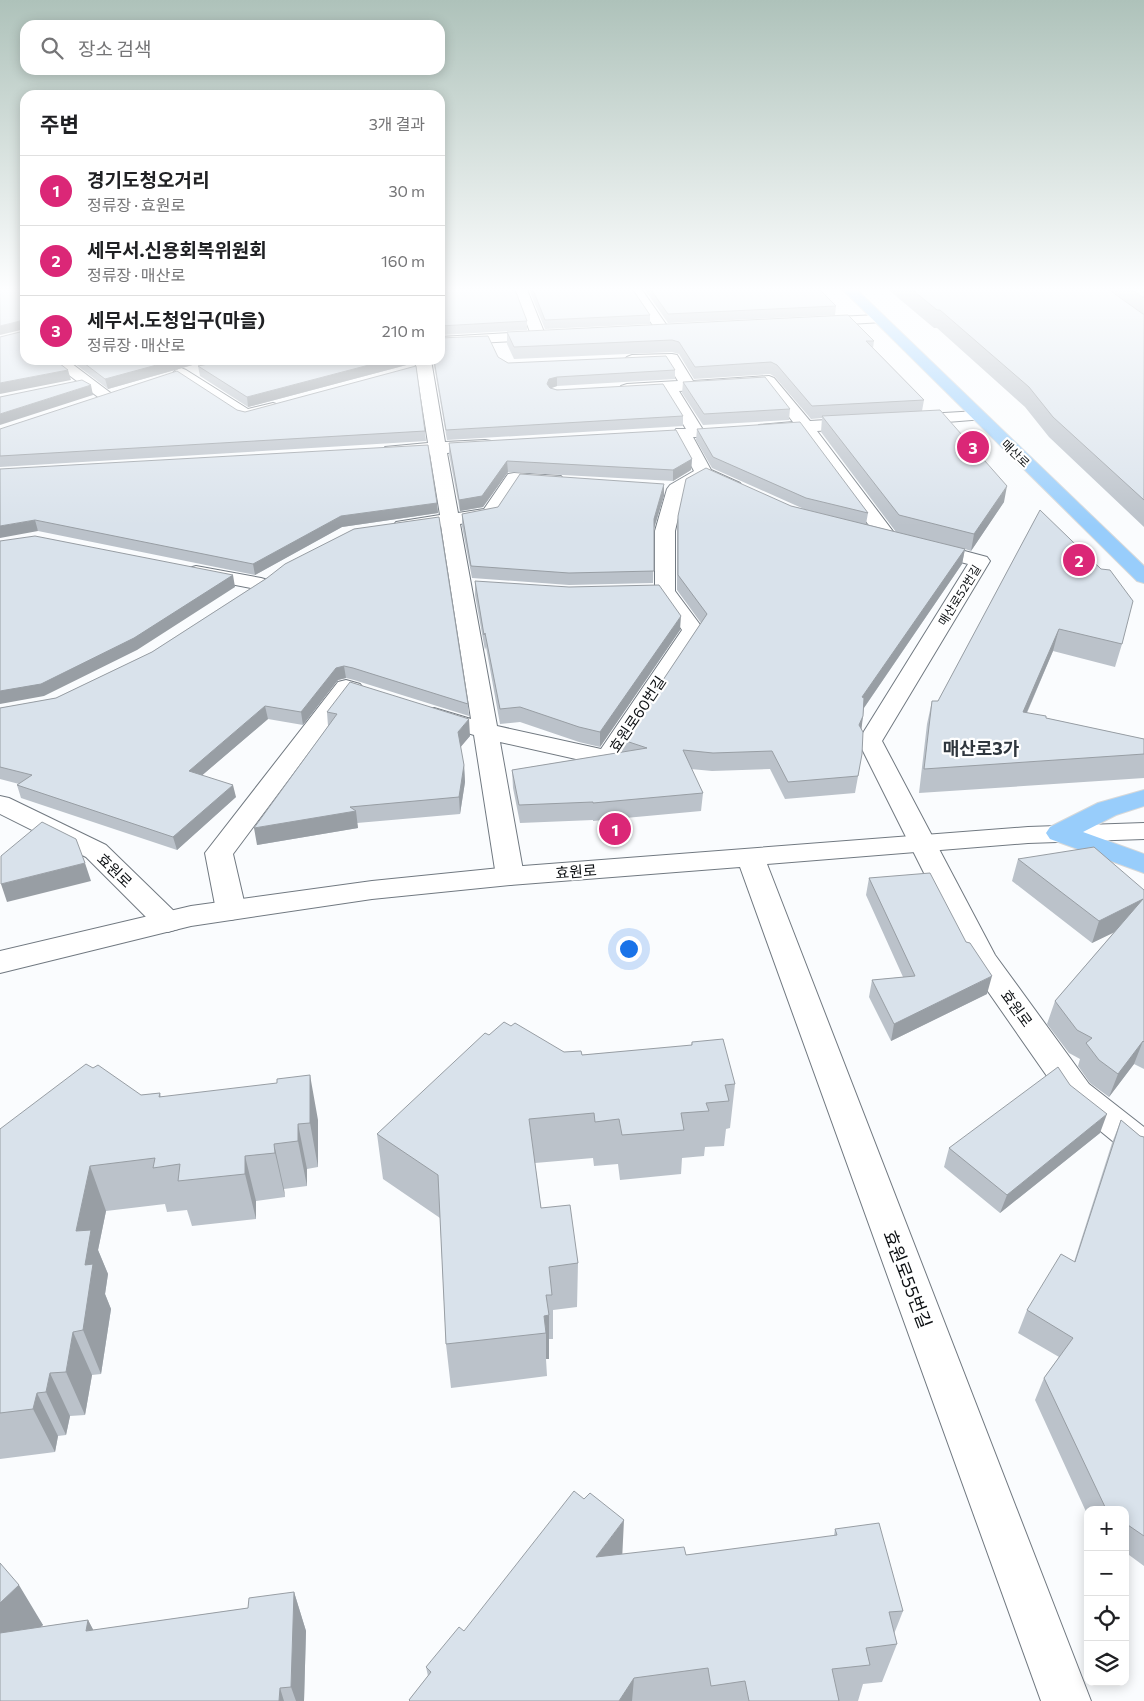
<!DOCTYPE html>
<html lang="ko">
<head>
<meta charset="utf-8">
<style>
  body { margin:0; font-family:Commissioner,"Noto Sans KR",sans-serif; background:#f2f2f2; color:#202124 }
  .controls { position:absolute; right:15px; bottom:15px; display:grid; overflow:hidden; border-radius:10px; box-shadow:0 2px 12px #0003 }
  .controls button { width:45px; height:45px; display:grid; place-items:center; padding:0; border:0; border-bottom:1px solid #e0e0e0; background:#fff; color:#202124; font:25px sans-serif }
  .you { position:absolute; left:628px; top:948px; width:18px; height:18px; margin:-12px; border:4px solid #fff; border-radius:50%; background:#1a73e8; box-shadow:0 0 0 8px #1a73e833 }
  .badge { display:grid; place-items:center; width:32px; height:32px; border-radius:50%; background:#db2777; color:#fff; font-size:16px; font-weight:700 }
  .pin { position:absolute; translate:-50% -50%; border:2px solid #fff; box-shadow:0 1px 5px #0006 }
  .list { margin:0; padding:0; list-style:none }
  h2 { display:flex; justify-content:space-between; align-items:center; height:65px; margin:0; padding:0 20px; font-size:21px }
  h2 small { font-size:16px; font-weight:400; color:#757577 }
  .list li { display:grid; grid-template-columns:32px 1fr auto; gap:15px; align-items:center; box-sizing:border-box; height:70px; padding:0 20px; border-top:1px solid #e0e0e0 }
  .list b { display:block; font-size:19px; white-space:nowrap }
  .list p { margin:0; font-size:16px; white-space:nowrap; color:#757577 }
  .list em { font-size:16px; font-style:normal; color:#757577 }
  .icon { flex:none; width:28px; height:28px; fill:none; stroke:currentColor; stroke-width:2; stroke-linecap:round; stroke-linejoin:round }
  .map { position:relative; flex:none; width:1144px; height:1701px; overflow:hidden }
  .search { position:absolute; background:#fff; box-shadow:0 2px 12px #0003; left:20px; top:20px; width:425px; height:55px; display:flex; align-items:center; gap:12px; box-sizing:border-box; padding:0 18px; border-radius:15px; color:#757577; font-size:19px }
  .panel { position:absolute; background:#fff; box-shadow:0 2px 12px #0003; left:20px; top:90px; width:425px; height:275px; border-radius:15px }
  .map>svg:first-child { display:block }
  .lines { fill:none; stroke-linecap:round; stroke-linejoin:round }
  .minor-casing { stroke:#717981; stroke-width:2 }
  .tertiary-casing { stroke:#717981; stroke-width:2 }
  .primary-casing { stroke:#d8d9d9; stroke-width:2 }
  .minor { fill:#fff; fill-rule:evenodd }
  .tertiary { fill:#fff; fill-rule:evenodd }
  .primary { fill:#98cdfb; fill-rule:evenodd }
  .wall { fill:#bbc2ca }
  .shaded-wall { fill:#989ea4 }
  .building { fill:#d9e2eb; stroke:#989ea4 }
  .labels { text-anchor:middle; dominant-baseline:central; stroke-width:4.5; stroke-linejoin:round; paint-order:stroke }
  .far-street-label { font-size:12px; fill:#0d1013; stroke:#fff }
  .street-label { font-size:15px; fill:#0d1013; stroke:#fff }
  .quarter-label { font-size:18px; font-weight:bold; fill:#30373e; stroke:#fff }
  .near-street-label { font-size:18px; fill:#0d1013; stroke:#fff }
</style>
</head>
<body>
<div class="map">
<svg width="1144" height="1701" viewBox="0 0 1144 1701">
  <rect width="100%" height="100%" fill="#fafcfe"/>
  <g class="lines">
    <g class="minor-casing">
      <path id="minor" d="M513,287H526L544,332L550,333L552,336L550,339L440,345V337L530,332Z
        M627,287H640L670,330L668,333H658Z
        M878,315L883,316L885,319L883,322L815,326L808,322L815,318Z
        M672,354L677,355L693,381L769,376L774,378L810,421L860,418L866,419L868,423L866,427L860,428L817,431L898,538L895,542L888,544L881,542L801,432L765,434L759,433L757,429L759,425L793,422L765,386L679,391L705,433L703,437H693L711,470L740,483L743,487L740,491L734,492L728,491L705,480L684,492L675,531V591L704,630L616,763L607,766L500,742L524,876L520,882L510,885L500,882L496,876L474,735L425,720L422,715L425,710L434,708L471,719L441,526L403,532L396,530L393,526L396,522L440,515L430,454L391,456L385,455L382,451L385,447L428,443L415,360H431L445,442L485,440L491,441L494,445L491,449L485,450L447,453L458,513L484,509L508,474L514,473L561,476L564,480L561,484L555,485L519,484L497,518L460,524L497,726L601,749L682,630L655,591V531L667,489L670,485L694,471L674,433L676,429H686L664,392L627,394L621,392L619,389L621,386L627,384L678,381L667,363L632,365L627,363L624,360L627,357L632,355Z
        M49,360H67L116,397L114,400H102Z
        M181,368L186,370L248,409L273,403L279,405L281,408L279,411L246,420L240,418L176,376L173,373L176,370Z
        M978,411L984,413L986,416L984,419L910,425L904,424L902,420L904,416L910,415Z
        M927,541L987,557L990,561L882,741L995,955L1089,1084L1144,1127V1161L1132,1157L1065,1102L971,967L858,741L968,564L920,551L917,547L920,543Z
        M196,566L261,578L268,580L271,584L268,588L261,590L189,576L186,572L189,568Z
        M346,680L360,684L364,689L360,694L351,696L233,854L246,910L241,917L231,920L221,917L216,910L205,853L338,682Z
        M0,796L9,798L106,845L178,915L183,922L178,929L168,932L158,929L86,857L0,814Z"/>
    </g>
    <g class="tertiary-casing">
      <path id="tertiary" d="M1144,823V839L1028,843L767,864L1091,1701H1041L740,867L510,885L372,899L191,926L0,973V951L191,906L372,881L510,867L1028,827Z"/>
    </g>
    <g class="primary-casing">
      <path id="primary" d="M840,287H854L1144,566V583L1137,581Z
        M1144,790V806L1116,815L1083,832L1144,854V873L1050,839L1046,833L1050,827L1098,803Z"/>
    </g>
    <use href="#minor" class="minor"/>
    <use href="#tertiary" class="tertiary"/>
    <use href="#primary" class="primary"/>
  </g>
  <path class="wall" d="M440,287L527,321V330L440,335Z
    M528,287H631L650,315V324L545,329Z
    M643,287H817L836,306L835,315L668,323Z
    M891,287H1144V527L1049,437L1025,407L937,328H934L890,291Z
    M507,332L874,341L873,348L924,400L922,411L1004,502L971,551L965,549L962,564L864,708L861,729L859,771L855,793L785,799L770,769L712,771L691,769L703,793L701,811L593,821V820L520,823L513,788L512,770L622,752L623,740L701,623L677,590V531L678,516L791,506L804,509L712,468L696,440L697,429L868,513L866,524L896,532L821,432L822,418L811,419L775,377L770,374L694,379L679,354L672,352L514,359L507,344Z
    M498,357L508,363L675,370V379L557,386L551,388L683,416V426L447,440L433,360Z
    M70,360H414V363L248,407L200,376L198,366L222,361L196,364L108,389Z
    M683,382L790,409L789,420L703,425L682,393Z
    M237,410L245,412L425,431L426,441L0,467V429Z
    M449,443L692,459L691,470L673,481L508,472L483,507L460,511L449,454Z
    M0,469L437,503L438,513L342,527L255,575L38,531Z
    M664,496L654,529L653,583L569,585L472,578L462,526V514Z
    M1040,510L1122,644L1115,667L1053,651L1027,713L1046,718L1144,739V778L919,793L927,724L932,701H938Z
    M267,578L468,704L469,716L354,680L346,678L338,680L303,725L268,719L202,775L236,797L177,850L21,798L17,785L19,784L0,779V708L56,698L152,652Z
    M475,581L680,630L600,747L579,742L520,722L500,724L486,647L485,650L475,595Z
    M327,712L470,736L460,747L464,765L465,782L460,814L357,823L358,828L257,845L328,726Z
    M1018,859L1144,890V1069L1134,1064L1109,1097L1090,1083L1078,1066L1080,1059L1069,1053L1047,1024L1055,1001L1115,931L1092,943L1012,881Z
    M869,878L987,994L891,1041L869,997L872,980L903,977L866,895Z
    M511,1026L564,1052L582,1055L691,1046L692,1042L735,1084L730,1128L726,1129L724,1146L705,1147L704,1156L682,1158L681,1174L620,1180L618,1164L594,1166L593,1158L535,1163L541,1208L578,1263L577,1307L553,1310V1339H549V1359H546L547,1376L451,1388L446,1344L440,1218L383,1179L377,1134L489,1035Z
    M1070,1085L1100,1133L1000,1213L944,1167L949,1148Z
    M160,1093L161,1097L318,1120V1167L307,1169V1186L284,1189L285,1197L256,1201V1219L192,1226L187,1210L167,1212L165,1204L106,1211L98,1250L108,1274L105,1294L111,1309L101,1374L92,1375L85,1415L70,1416L66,1435L58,1436L55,1452L0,1459V1129L141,1095Z
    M1121,1120L1140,1136L1144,1137V1566L1125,1552V1510H1088V1516L1035,1400L1044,1378L1059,1357L1018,1333L1027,1310L1074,1262L1112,1143Z
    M835,1529L903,1611L894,1634L897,1644L882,1682L863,1684L858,1701H409V1700L428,1676L426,1667L464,1631L622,1554L686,1555L834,1536Z
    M0,1563L43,1625L40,1627L88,1620L93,1630L248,1608L294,1592L306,1631L304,1701H0Z"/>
  <path class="shaded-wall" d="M24,320L25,329L0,335V326Z
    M175,360H236L196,364L108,389L105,379Z
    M388,360H414V363L248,407L247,397Z
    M68,370L71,380L0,394V383Z
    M557,377V386L549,389L547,384L549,379Z
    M91,385L93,395L0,425V414Z
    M692,459L691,470L673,481V470Z
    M507,461L508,472L483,507L460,511L459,500Z
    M664,484V496L653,531L654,519Z
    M1007,486L1004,502L971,551L974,534Z
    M437,503L438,513L342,527L255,575L253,564L341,516Z
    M35,520L38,531L0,538V526Z
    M965,549L962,564L859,715L862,697Z
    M233,575L235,587L137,650L44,696L0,704V691Z
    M681,616L680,630L600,747V732Z
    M1059,629L1053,651L1017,735L1023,712Z
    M344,666L346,678L338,680L303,725L301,712L336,668Z
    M265,706L268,719L192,784L189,771Z
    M863,716L861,733L859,725Z
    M469,719L470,736L459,749L458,732Z
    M464,765L465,782L460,814L459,797Z
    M233,785L236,797L177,850L173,837Z
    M356,811L358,828L257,845L254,828Z
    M85,863L91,881L7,902L1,884Z
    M1143,899L1136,922L1092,943L1099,921Z
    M992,976L987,994L891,1041L894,1024Z
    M1143,1041L1134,1064L1109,1097L1118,1074Z
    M310,1075L318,1120V1167L310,1123Z
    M1107,1114L1100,1133L1000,1213L1007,1195Z
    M298,1124L307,1169V1186L298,1141Z
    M274,1144L284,1189L285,1197L275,1153Z
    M245,1156L256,1201V1219L245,1174Z
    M90,1166L106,1211L98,1250L108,1274L105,1294L111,1309L101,1374L83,1330L85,1265L76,1231Z
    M549,1315V1359H546V1333L544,1316Z
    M73,1332L92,1375L85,1415L66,1372Z
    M50,1373L70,1416L66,1435L46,1392Z
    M37,1393L58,1436L55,1452L33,1409Z
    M624,1520L622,1561L596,1557Z
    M19,1585L43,1625L0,1667V1603Z
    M294,1592L306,1631L304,1701H296L291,1687Z
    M88,1620L109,1659L86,1631Z
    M634,1678L632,1701H619Z
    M280,1688L284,1701H279Z"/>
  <path class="building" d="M0,287H25V360H55L68,370L0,383V337L24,331V320L0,326Z
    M440,287H514L527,321L440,326Z
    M532,287H631L650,315L545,320Z
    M649,287H817L836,306L668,314Z
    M909,287H1105L1143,314H1144V500L1053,417L1029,387L940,310H937Z
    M1128,287H1144V298Z
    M848,315L874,341H866L924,400L812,406L777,365L771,362L695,367L679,342L672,340L514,347L507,332Z
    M488,336L498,357L508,363L666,356L675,370L557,377L549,379L547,384L550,388L557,390L663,384L683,416L446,430L434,360H440V338Z
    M80,360H175L105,379Z
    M229,360H388L247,397L198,366Z
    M416,366L425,431L0,456V429L177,371L237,410L245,412Z
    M765,377L790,409L704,414L683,382Z
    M82,380L91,385L0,414V397Z
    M940,410L1007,486L974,534L899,515L822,416Z
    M800,422L868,513L806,498L713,457L697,429Z
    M676,430L692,459L673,470L507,461L482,496L459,500L449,443Z
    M428,445L437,503L341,516L253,564L35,520L0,526V469Z
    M706,468L791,506L965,549L862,697L864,698L863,716L859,725L863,732L862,754L858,776L788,782L772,751L713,753L683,750L703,793L593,803V802L519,805L512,770L647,748L623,740L707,614L678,575V516L686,479Z
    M520,474L664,484L654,519V571L569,573L471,566L462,514L498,507Z
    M1040,510L1101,569L1110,570L1133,601L1122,644L1059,629L1023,712L1046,716V718L1144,739V754L924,769L932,701H938Z
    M439,517L468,704L353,668L344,666L336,668L301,712L265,706L189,771L233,785L173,837L17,785L32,775L0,767V708L56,698L152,652L267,578L285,564L354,529Z
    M35,536L233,575L134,638L41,684L0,691V541Z
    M475,581L569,587L659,585L681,616L600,732L579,727L520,707L500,709L485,633L484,635Z
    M350,682L469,719L458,732L464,765L459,797L350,807L356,811L254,828L337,714L327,712Z
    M42,822L76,839L85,863L1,884V856Z
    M1094,847L1144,890V1042L1143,1041L1118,1074L1099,1060L1086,1043L1092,1038L1077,1030L1055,1001L1143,899L1099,921L1018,859Z
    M930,873L966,942L970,943L992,976L894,1024L872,980L915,976L869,878Z
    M504,1022L511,1026L515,1023L564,1052L581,1051L582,1055L692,1045V1042L723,1039L735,1084L725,1085L729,1101L706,1103L709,1111L681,1113L684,1130L622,1135L619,1119L595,1122L594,1113L529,1119L541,1208L570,1205L578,1263L549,1267L552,1295H546L549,1315L544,1316L546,1333L446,1344L438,1175L377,1134L485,1033L489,1035Z
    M86,1064L93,1068L98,1065L141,1095L160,1093L159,1097L277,1083V1079L310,1075V1123L298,1124V1141L274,1144L275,1153L245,1156V1174L178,1181L180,1164L153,1168L155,1158L90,1166L76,1231L91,1230L85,1265L93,1264L83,1330L73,1332L66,1372L50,1373L46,1392L37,1393L33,1409L0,1413V1129Z
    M1058,1067L1070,1085L1107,1114L1007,1195L949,1148Z
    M1121,1120L1140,1136L1144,1137V1536L1125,1523V1510H1107L1106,1509L1044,1378L1073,1338L1027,1310L1061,1254L1075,1262Z
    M574,1491L584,1499L590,1493L624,1520L596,1557L684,1547L686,1555L837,1535L835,1529L879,1523L903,1611L889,1612L897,1644L866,1648L870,1665L832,1669L839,1701H749L745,1681L711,1686L708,1668L634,1678L619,1701H410L409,1700L431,1672L426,1667L459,1627L464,1631Z
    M0,1563L19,1585L0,1603Z
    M294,1592L291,1687L280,1688L279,1701H0V1633L88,1620L86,1631L248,1608L249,1598Z"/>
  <linearGradient id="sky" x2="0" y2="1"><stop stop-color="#aec2ba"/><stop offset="0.55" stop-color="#fdfeff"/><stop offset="1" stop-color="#fdfeff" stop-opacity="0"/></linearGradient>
  <rect width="1144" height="526" fill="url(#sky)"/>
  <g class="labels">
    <g class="far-street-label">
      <text transform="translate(1016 453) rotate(44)">매산로</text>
      <text transform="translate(959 595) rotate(-58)">매산로52번길</text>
    </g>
    <g class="street-label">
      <text transform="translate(637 714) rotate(-56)">효원로60번길</text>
      <text transform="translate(115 870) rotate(44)">효원로</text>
      <text transform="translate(576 871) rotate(-4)">효원로</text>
      <text transform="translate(1017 1008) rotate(54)">효원로</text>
    </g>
    <g class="quarter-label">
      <text x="981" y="748">매산로3가</text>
    </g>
    <g class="near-street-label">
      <text transform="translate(908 1279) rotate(69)">효원로55번길</text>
    </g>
  </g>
</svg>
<div class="controls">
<button>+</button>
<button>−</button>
<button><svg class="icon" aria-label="locate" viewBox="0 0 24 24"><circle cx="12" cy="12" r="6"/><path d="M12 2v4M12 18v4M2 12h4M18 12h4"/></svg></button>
<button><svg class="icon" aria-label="layers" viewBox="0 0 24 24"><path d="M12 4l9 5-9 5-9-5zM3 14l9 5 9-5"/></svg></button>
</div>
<div class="you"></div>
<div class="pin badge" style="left:615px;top:829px">1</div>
<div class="pin badge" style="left:1079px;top:560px">2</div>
<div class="pin badge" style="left:973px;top:447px">3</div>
<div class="search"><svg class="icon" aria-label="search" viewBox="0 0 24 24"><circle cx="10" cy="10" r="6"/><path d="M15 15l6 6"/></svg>장소 검색</div>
<section class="panel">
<h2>주변<small>3개 결과</small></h2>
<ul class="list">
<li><span class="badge">1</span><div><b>경기도청오거리</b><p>정류장 · 효원로</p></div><em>30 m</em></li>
<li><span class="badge">2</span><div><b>세무서.신용회복위원회</b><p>정류장 · 매산로</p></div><em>160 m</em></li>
<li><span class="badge">3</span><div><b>세무서.도청입구(마을)</b><p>정류장 · 매산로</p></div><em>210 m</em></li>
</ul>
</section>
</div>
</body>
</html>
